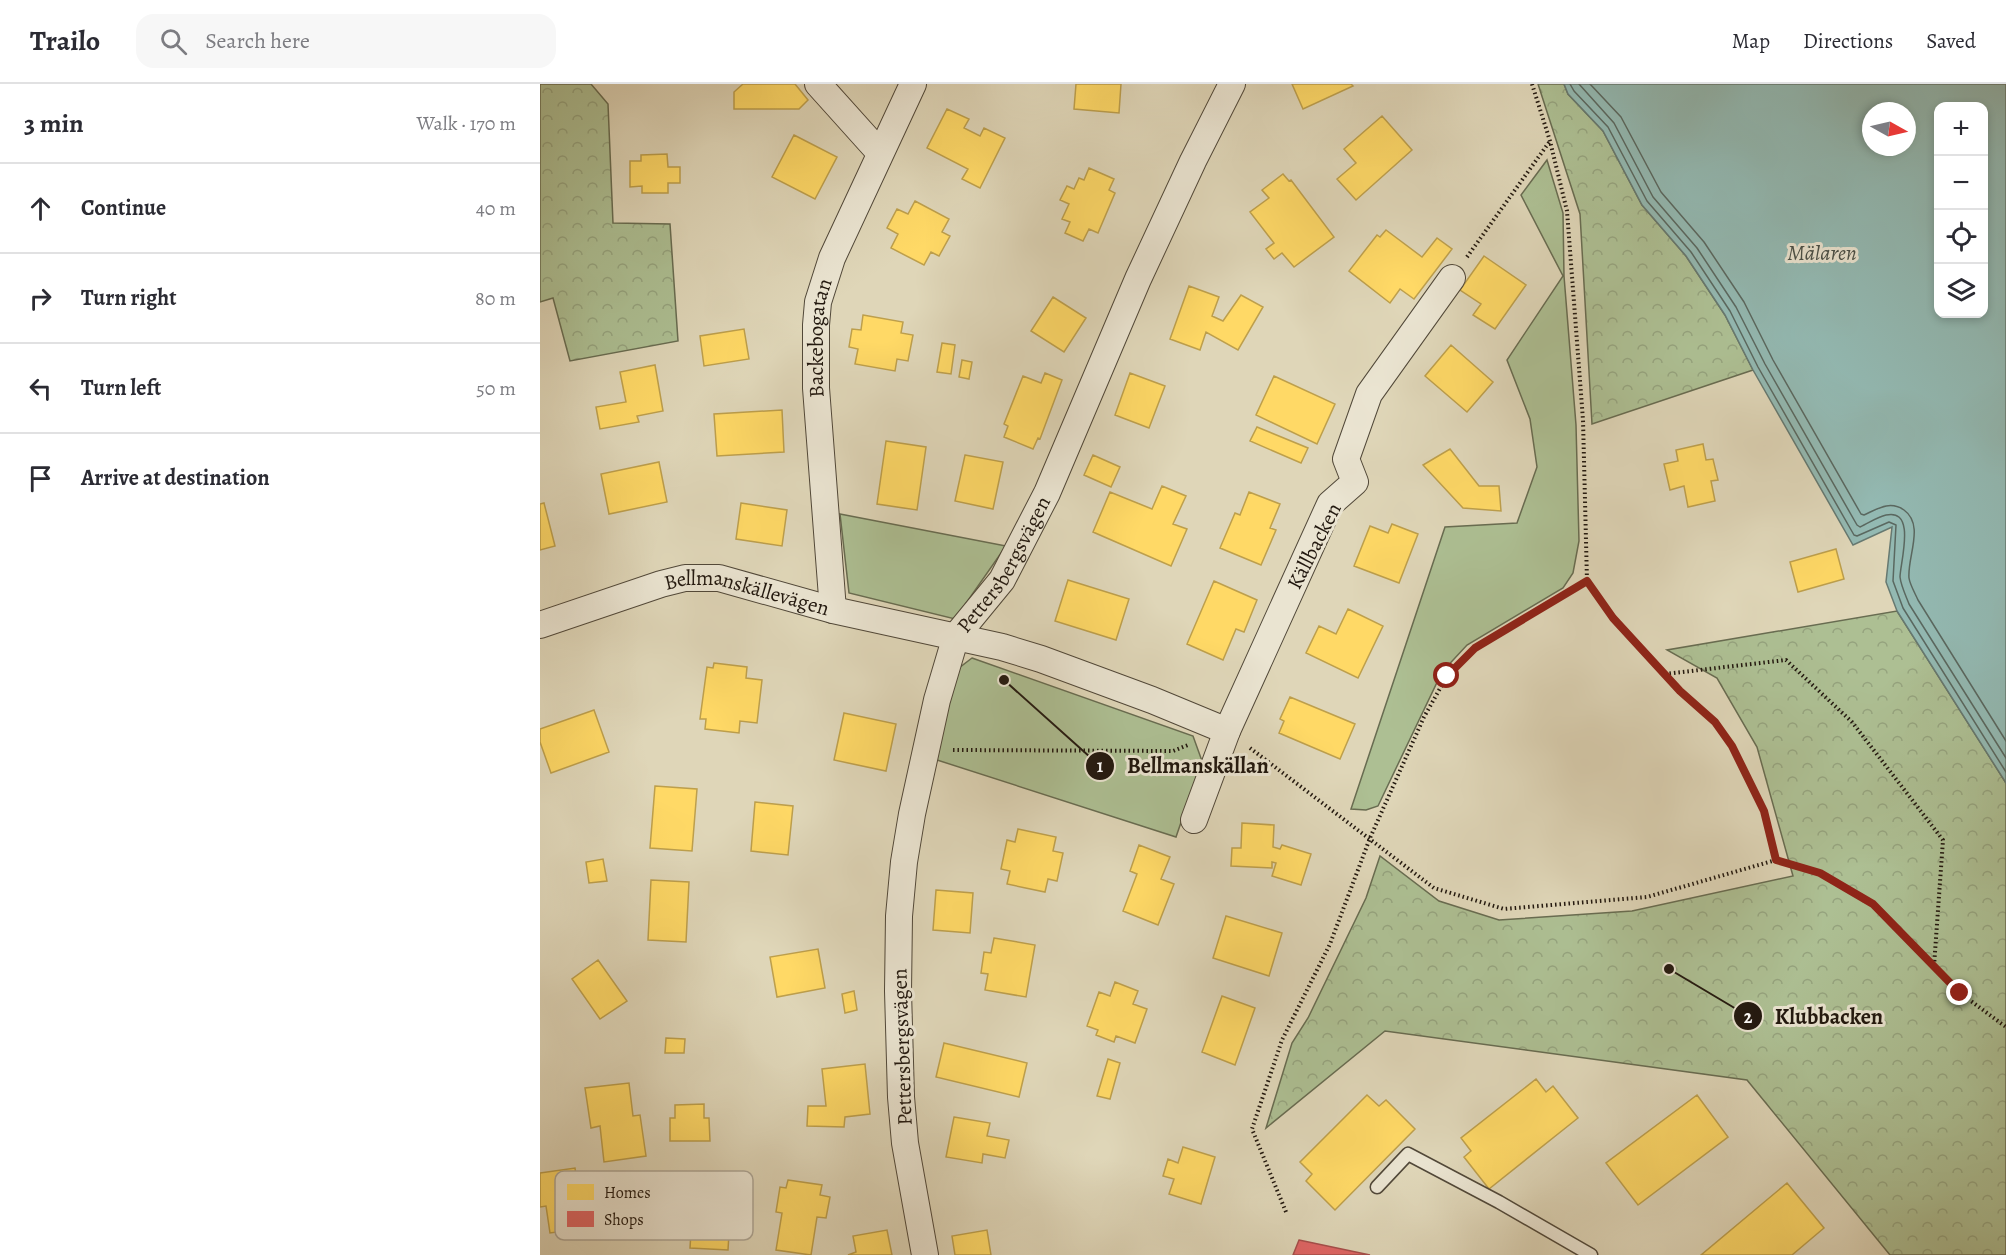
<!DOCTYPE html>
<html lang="en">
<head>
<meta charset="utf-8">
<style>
  body { margin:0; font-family:Alegreya,serif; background:#f7f7f7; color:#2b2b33 }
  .controls { position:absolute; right:18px; top:18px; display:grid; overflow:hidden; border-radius:12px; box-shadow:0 3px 9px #0003 }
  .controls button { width:54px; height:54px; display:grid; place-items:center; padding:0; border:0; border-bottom:2px solid #e1e1e2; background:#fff; color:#2b2b33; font:30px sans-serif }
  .compass { position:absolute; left:1322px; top:18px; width:54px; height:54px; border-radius:50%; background:#fff; box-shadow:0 3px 9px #0003; rotate:98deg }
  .stop { position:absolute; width:18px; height:18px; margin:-14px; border:4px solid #8f2418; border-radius:50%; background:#fff }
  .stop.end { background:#8f2418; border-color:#fff; box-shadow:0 2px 6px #0008 }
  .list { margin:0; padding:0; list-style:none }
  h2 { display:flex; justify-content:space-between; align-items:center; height:78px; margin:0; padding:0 24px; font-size:26px }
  h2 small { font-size:20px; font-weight:400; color:#7c7c81 }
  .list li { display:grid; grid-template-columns:39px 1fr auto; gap:18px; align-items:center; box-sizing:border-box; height:90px; padding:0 24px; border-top:2px solid #e1e1e2 }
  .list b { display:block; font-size:22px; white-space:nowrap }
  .list em { font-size:20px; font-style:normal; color:#7c7c81 }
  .icon { flex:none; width:33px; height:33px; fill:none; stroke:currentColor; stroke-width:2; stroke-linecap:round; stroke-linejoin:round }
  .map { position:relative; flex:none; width:1466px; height:1171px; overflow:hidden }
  header { display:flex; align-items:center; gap:36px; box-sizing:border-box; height:84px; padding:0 30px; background:#fff; border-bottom:2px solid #e1e1e2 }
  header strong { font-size:28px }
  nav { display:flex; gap:33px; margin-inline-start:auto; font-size:21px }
  .search { width:420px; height:54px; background:#f7f7f7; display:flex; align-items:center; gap:15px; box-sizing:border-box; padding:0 21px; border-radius:18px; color:#7c7c81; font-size:22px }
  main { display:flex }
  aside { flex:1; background:#fff }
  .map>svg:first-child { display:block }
  .green { fill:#adbf93; stroke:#686c51; stroke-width:1.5 }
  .forest { fill:url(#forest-crowns); stroke:#686c51; stroke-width:1.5 }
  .water { fill:#93b9b2; stroke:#667971; stroke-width:1.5; fill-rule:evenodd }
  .homes { fill:#ffd966; stroke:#bd9f4c; stroke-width:1.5 }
  .shops { fill:#e06666; stroke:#a74f4c; stroke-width:1.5 }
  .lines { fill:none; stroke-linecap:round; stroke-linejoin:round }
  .shore { stroke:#5a6860; stroke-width:1.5 }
  .service-casing { stroke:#514839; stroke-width:15 }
  .minor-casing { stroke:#514839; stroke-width:28 }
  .path { stroke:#22180f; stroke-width:4; stroke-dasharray:1.5 3; stroke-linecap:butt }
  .service { stroke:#eae4d1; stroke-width:12 }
  .minor { stroke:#eae4d1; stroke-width:26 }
  .route { stroke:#8f2418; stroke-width:8 }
  .labels { text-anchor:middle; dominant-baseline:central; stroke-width:6; stroke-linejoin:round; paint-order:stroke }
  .street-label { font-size:21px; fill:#22180f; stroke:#eae4d1 }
  .water-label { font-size:22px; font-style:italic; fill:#4a5048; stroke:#eae4d1 }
  .key { fill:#eae4d1; stroke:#aea797; stroke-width:1.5 }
  .key-label { font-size:16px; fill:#22180f }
  .leader { fill:none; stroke:#22180f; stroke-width:2 }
  .callout-dot { fill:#22180f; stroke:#eae4d1; stroke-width:2 }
  .mark-label { font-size:18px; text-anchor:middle; font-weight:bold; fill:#fff }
  .callout-label { font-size:22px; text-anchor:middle; font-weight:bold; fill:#22180f; stroke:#eae4d1; stroke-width:6; stroke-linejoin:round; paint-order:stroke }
</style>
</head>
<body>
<header>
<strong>Trailo</strong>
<div class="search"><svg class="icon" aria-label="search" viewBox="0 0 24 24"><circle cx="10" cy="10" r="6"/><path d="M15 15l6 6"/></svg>Search here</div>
<nav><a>Map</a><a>Directions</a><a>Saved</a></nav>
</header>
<main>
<aside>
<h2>3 min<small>Walk · 170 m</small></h2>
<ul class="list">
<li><svg class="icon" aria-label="ahead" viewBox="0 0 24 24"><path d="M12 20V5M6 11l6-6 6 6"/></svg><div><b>Continue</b></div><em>40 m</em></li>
<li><svg class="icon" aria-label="right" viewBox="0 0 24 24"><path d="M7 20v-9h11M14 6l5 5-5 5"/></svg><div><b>Turn right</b></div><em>80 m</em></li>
<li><svg class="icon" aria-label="left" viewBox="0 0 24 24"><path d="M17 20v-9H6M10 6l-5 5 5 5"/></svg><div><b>Turn left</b></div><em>50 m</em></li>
<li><svg class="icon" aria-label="arrive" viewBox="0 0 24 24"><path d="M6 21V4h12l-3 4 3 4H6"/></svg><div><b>Arrive at destination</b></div></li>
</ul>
</aside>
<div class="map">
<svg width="1466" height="1171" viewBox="0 0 1466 1171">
  <defs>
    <pattern id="forest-crowns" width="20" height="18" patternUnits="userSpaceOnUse" patternTransform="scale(1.5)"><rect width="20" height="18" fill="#adbf93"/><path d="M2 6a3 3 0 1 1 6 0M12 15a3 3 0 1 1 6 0" fill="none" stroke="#95a37e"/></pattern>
  </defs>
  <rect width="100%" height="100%" fill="#dfd6b8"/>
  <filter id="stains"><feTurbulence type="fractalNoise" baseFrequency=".00333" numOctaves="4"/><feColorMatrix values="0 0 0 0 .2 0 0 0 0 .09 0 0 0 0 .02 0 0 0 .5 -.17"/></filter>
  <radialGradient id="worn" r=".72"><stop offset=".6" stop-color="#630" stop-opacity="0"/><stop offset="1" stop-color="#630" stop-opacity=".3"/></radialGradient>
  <path class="green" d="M1007,76L1023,129L1024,192L1036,341L1039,457L1033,489L1023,504L927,561L902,588L838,722L826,726L811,725L905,443L977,439L997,383L990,335L967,276L1023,192L981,111Z
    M300,430L466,462L415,535L309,509Z
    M432,574L653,652L662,677L636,753L394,675L419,584Z"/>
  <path class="forest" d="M0,0H51L68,20L73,139L130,140L138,257L30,277L13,214L0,218Z
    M998,0H1024L1028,10L1063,47L1102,121L1146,172L1185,231L1213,286L1052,340L1040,130Z
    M1357,527L1466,699V1171H1350L1207,996L845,947L726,1044L752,959L768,934L826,814L840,772L899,817L959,836L1092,827L1253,792L1217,663L1177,594L1127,566Z"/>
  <path class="water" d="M1024,0H1466V699L1357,527L1346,498L1352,443L1313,461L1213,286L1185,231L1146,172L1102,121L1063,47L1028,10ZM1398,22H1444V230H1398ZM1331,27H1367V63H1331Z"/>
  <path class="homes" d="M203,0H255L268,16L259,25H194V8Z
    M536,0H581L579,29L534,25Z
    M752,0H811L813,2L763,25Z
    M407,25L429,35L424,44L440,52L444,44L465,54L440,104L422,95L428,85L387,64Z
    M842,32L872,66L816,116L797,95L816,79L804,65Z
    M254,51L297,73L275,115L232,93Z
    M127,70L128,83H140V99H128V109H102V102L90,103V77H101V71Z
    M549,84L574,95L569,106L575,109L558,149L549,145L543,157L525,149L530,138L522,135L529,120L520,116L527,102L534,105L539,94L544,96Z
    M743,90L749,97L751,96L794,153L754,183L742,169L734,175L726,165L734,159L710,128L729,114L722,106Z
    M375,117L409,135L402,148L410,152L399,172L391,168L384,181L351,164L358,150L347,144L357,125L368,130Z
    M846,146L882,173L897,154L912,165L874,215L860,205L850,219L809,187L837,151L840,153Z
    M944,172L986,201L955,245L933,231L941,220L920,206Z
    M649,202L679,213L672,232L683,237L701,211L723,223L698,266L666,248L660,266L630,255Z
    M513,213L546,234L524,268L491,247Z
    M323,231L363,238L361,249L373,251L368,277L357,275L355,287L315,280L318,265L309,263L312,245L321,246Z
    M204,245L209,275L164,282L160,252Z
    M402,259L415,261L411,290L397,288Z
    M911,261L953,298L927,328L885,292Z
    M422,276L432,278L429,295L419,293Z
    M115,281L123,327L97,332L99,338L60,345L56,323L86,318L80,288Z
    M505,289L522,296L500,355L498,354L493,365L464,353L468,342L464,340L483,292L501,299Z
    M590,289L625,302L609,344L575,331Z
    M734,292L795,320L777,360L716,331Z
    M242,326L244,368L177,372L174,330Z
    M717,343L768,364L761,379L710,357Z
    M346,357L386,363L377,426L337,420Z
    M1163,360L1166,376L1173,375L1178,396L1171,397L1175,417L1148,423L1144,402L1130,406L1124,380L1138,377L1136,366Z
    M910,365L939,402H959L961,427L923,424L883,381Z
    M425,371L463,378L453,425L415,417Z
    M553,371L580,383L571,403L544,391Z
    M119,378L127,418L69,430L61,390Z
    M622,402L646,412L633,440L647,445L631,482L553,448L570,408L612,425Z
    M709,408L740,420L730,444L736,446L721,481L680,464L695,429L700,431Z
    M4,419L15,462L0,466V420Z
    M201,419L247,426L242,462L196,455Z
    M852,440L878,450L859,499L814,482L830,442L848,449Z
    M1296,465L1304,495L1258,508L1250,478Z
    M528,496L589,515L576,556L515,537Z
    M674,497L717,516L704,548L696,545L683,576L647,560Z
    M808,525L843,542L818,594L766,569L779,542L796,550Z
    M174,579L207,583L206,594L222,596L217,639L200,637L199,649L165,645L166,635H160L167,583L173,584Z
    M750,613L815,640L800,675L739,649L744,637L740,635Z
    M54,626L69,668L11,689L0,658V645Z
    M304,629L356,640L346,687L294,676Z
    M115,702L157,705L152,767L110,764Z
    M215,718L253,722L248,771L211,767Z
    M702,739L734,741L733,763L740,765L742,761L771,770L761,801L732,792L736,779L732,778V784L691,782L692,764H701Z
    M478,745L516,753L513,767L523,769L517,797L508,795L505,808L467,800L470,787L461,785L467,756L475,758Z
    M599,761L630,773L621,795L634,800L618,841L583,827L597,790L590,787Z
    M63,775L67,797L49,799L46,778Z
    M111,796L149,798L146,858L108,856Z
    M396,806L433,809L430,849L393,846Z
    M686,832L742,849L729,892L673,874Z
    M454,854L495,861L486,913L445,906L448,890L441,889L444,868L451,869Z
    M278,865L285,904L237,913L230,873Z
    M58,876L87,917L60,935L32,895Z
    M575,898L598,907L593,920L607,925L595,959L576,952L574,958L556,951L558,946L547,942L559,908L570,912Z
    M314,907L317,926L305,929L302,910Z
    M682,912L715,924L695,981L662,968Z
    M126,954L145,955L144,969H125Z
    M404,959L487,979L479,1013L396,993Z
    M568,975L580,979L570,1015L557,1012Z
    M325,980L330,1030L305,1033L304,1043L267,1042L268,1022H286L282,985Z
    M996,995L1006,1008L1013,1002L1038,1034L949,1105L924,1073L931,1067L921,1054Z
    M89,999L93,1032L100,1031L106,1072L64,1078L60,1042L51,1044L45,1004Z
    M827,1011L839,1022L846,1016L875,1045L795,1126L766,1097L772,1090L760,1078Z
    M1157,1011L1188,1053L1098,1121L1066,1079Z
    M164,1020V1034H169L170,1057H130V1034H135V1021Z
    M414,1033L450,1039L447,1052L469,1056L465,1074L443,1070L442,1079L406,1073Z
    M643,1063L675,1073L661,1120L629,1110L634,1095L623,1092L628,1075L638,1079Z
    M35,1084L40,1120L56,1117L60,1142L10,1149L6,1122L0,1123V1089Z
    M248,1096L282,1101L280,1111L290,1113L286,1134L277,1133L271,1171L236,1166L242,1129L236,1128L240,1103L246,1104Z
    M1247,1099L1284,1144L1252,1171H1161Z
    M153,1115L191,1117L188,1166L150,1164Z
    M347,1146L352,1171H308L316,1168L313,1152Z
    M447,1146L451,1171H415L412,1152Z"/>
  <path class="shops" d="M759,1156L830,1171H753Z"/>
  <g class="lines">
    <path class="shore" d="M1030,0L1034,7L1068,43L1107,117L1151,168L1190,227L1218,283L1314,451L1317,452L1349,438L1356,441L1353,497L1363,524L1466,688
      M1039,0L1074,39L1113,113L1157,164L1196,223L1225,280L1317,441L1320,443C1329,439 1337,433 1346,431C1377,424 1360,479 1360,493C1361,502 1366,512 1369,520L1466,674
      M1050,0L1081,33L1121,108L1164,158L1204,218L1233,276L1321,430L1324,431C1337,425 1350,416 1364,426C1385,441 1367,473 1369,494C1370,501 1375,509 1378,516L1466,657"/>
    <g class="service-casing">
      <path id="service" d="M837,1103L868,1070L959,1118L1051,1171"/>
    </g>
    <g class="minor-casing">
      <g id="minor">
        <path d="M278,0L340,69"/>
        <path id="s1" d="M293,526L276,304V241L278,218L292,174L373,0"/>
        <path id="s2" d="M0,541L121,500L145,494H179L293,526L462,563L501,575L612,616L687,647"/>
        <path d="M654,736L687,647L790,420L815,398L806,375L829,310L912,194"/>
        <path id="s3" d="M385,1171L365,1059L361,1013L358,907L359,832L364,778L372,730L397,616L416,552L462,496L507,409L598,195L653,77L692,0"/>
      </g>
    </g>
    <path class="path" d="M992,0L1010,57L1027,127L1043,336L1047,497L1073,534L1140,607L1175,638L1192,662L1224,727L1236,776
      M927,173L1010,57
      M1125,590L1246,576L1312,638L1403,756L1394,882
      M710,664L894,804L964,825L1107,813L1236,776L1280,789L1333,820L1420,909L1466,943
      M413,666L633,667L648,661
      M746,1128L712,1045L742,956L790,860L830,754L884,633L907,592L935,564L1047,497"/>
    <use href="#service" class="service"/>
    <use href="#minor" class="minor"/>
  </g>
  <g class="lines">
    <path class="route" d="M907,592L935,564L1047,497L1073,534L1140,607L1175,638L1192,662L1224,727L1236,776L1280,789L1333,820L1420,909"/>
  </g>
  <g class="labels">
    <g class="street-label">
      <text stroke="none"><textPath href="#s1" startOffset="273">Backebogatan</textPath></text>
      <text transform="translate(774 462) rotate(-63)">Källbacken</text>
      <text stroke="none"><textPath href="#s3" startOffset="714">Pettersbergsvägen</textPath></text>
      <text stroke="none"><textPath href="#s2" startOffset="216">Bellmanskällevägen</textPath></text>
      <text transform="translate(362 963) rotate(-92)">Pettersbergsvägen</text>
    </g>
    <g class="water-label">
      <text x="1282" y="169">Mälaren</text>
    </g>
  </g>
  <rect x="15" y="1087" width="198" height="69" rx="9" class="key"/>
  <rect x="27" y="1100" width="27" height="16" fill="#ffd966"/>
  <rect x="27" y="1127" width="27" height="16" fill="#e06666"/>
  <g class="key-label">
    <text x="64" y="1114">Homes</text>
    <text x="64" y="1141">Shops</text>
  </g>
  <path class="leader" d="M464 596L560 682M1129 885L1208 932"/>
  <g class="callout-dot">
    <circle cx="464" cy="596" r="6"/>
    <circle cx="1129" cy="885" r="6"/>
    <circle cx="560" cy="682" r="15"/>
    <circle cx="1208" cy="932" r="15"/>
  </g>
  <g class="mark-label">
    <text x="560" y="688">1</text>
    <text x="1208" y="939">2</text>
  </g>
  <g class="callout-label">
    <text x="658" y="689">Bellmanskällan</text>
    <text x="1289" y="940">Klubbacken</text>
  </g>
  <rect width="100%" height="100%" filter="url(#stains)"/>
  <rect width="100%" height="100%" fill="url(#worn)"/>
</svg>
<div class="controls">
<button>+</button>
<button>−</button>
<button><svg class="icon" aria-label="locate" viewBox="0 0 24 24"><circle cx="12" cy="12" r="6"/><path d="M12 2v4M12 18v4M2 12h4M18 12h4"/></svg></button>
<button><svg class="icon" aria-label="layers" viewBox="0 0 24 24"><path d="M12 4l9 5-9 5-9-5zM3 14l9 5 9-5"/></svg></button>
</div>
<svg class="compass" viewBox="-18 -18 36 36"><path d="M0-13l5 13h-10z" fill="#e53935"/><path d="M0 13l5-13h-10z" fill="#7c7c81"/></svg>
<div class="stop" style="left:907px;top:592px"></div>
<div class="stop end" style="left:1420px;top:909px"></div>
</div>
</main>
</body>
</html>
